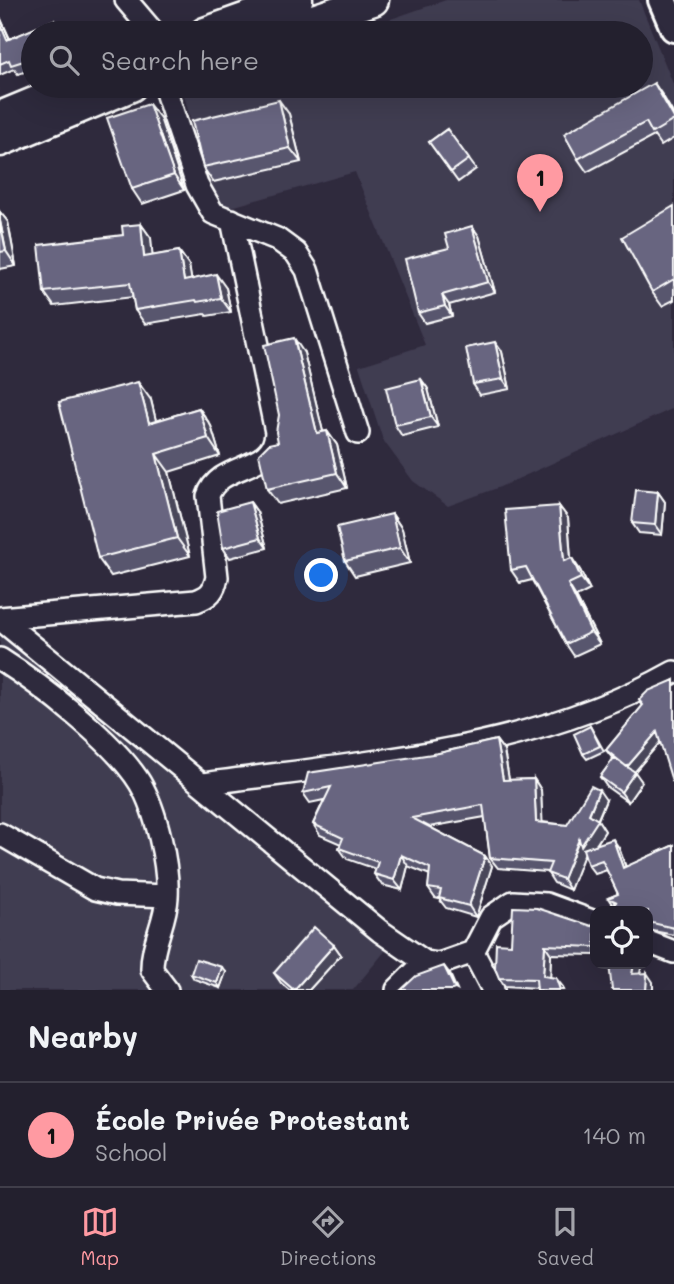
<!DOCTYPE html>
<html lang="en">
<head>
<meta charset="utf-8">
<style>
  body { margin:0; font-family:Mali,sans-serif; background:#2b2836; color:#f1f3f6 }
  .controls { position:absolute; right:21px; bottom:21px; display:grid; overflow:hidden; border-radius:14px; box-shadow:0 7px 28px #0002 }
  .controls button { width:63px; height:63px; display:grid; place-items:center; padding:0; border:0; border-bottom:2px solid #403e4a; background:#23202e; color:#f1f3f6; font:35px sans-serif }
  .you { position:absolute; left:322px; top:576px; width:24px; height:24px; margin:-18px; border:5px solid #fff; border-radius:50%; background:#1a73e8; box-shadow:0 0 0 10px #1a73e833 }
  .badge { display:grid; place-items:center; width:46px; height:46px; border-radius:50%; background:#ff9aa2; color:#111; font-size:23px; font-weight:700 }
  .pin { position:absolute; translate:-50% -58px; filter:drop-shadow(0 2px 4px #0008) }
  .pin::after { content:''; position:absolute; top:37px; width:24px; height:21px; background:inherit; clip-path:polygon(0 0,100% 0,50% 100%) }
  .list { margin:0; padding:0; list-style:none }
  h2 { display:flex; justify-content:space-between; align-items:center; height:91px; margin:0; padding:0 28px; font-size:30px }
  h2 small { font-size:23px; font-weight:400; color:#a3a3aa }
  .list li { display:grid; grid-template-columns:46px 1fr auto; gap:21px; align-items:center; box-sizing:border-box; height:105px; padding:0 28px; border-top:2px solid #403e4a }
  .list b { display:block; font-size:26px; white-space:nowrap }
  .list p { margin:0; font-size:23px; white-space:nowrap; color:#a3a3aa }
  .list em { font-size:23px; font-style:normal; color:#a3a3aa }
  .icon { flex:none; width:38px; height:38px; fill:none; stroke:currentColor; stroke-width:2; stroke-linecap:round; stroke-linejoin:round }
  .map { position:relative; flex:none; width:674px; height:990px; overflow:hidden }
  .search { position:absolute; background:#23202e; box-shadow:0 7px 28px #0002; left:21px; right:21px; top:21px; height:77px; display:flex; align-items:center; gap:18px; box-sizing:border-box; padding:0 24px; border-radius:38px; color:#a3a3aa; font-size:26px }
  .sheet { height:196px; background:#23202e }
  nav { display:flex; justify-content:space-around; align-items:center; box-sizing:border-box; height:98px; border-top:2px solid #403e4a; background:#23202e; font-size:19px; color:#a3a3aa }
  nav a { display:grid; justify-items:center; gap:4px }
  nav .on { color:#ff9aa2 }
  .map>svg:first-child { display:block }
  .built { fill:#403c51 }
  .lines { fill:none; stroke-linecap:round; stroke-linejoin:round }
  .minor-casing { stroke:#fff; stroke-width:26 }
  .tertiary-casing { stroke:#fff; stroke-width:32 }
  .secondary-casing { stroke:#fff; stroke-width:35 }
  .minor { stroke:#2f2a3d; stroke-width:21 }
  .tertiary { stroke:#2f2a3d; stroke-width:26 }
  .secondary { stroke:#2f2a3d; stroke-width:30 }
  .wall { fill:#59576e; stroke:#fff; stroke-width:2 }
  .shaded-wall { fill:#48475a; stroke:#fff; stroke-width:2 }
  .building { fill:#676580; stroke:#fff; stroke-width:2 }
</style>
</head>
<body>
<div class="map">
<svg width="674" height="990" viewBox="0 0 674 990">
  <rect width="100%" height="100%" fill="#2f2a3d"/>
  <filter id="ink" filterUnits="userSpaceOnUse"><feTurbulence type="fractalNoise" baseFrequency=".0143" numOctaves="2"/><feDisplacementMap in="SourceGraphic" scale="14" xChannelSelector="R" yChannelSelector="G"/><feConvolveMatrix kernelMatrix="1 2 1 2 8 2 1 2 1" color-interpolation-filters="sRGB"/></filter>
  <g filter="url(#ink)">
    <path class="built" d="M446,0H639L674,86V408L500,487L448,506L413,481L383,440L359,366L425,345L355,172L214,212L183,91L198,86H641V33H350Z
      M0,632L386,950L353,990H0Z"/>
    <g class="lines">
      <g class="minor-casing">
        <path id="minor" d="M126,0L154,33
          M164,86L197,185L213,213L277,239L296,253L307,270L358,433
          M0,618L196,601C210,596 214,591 217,577L208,496C219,461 275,473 276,432L232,220
          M0,619L380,931L425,962L439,964L473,952L491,917L513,902L546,904L595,922
          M0,659C41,685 115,742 140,783C156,810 169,865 167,897C166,922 151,945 152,970L167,990
          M202,784C362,762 530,753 674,672
          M0,834L95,889L117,894L167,896
          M648,942L674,952
          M473,952L493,990
          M397,990L425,962"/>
      </g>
      <g class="tertiary-casing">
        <path id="tertiary" d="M662,0L674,28"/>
      </g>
      <g class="secondary-casing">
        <path id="secondary" d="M205,33L297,0
          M275,33L373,0
          M0,117L75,86
          M0,141L131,86"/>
      </g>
      <use href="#minor" class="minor"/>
      <use href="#tertiary" class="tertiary"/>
      <use href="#secondary" class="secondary"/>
    </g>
    <path class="wall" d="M0,17L10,39L54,20L60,29L33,33V69L18,74L14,69L0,75Z
      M654,83L674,115V138L661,146L654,136L587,172L578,159Z
      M289,114L301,162L213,182L203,167Z
      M160,118L184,190L142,204L132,189Z
      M447,129L476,169L458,182L429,142Z
      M674,206V300L662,306L652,292Z
      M0,212L8,222L16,266L0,269Z
      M141,224L151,238L152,256L179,251L189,265L191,280L226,288L231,312L207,316L205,314L145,324L135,310L133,297L54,306L44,292L123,235Z
      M479,236L495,292L449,305L452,316L425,323L418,313L449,248Z
      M502,352L510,389L480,395L473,384Z
      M304,353L323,432L327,431L337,445L347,488L278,504L267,489L278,442Z
      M421,379L428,389L438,427L402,436L395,425Z
      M151,400L156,421L199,408L211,426L220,456L169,472L190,556L111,576L98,558Z
      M658,492L665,502L662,535L639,533L632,523Z
      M250,502L257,512L267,548L230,558L223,548Z
      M559,506L568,518L571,558L580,570L590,590L576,597L600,644L574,656L566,644L532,580L520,583L511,570Z
      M392,514L402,529L410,563L355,576L345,561Z
      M674,680V783L660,742L634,772L642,782L628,802L607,787L600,777L613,759L606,750L643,706L639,700Z
      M590,726L604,751L587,759L583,754Z
      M496,740L504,751L509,780L534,779L541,790L542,822L567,825L606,800L598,820L605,831L596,845L619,848L626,867L674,845V935L648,930V911L614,907L608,898L618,894L607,870L595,874L588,865L584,854L570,890L554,883L547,872L498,868L490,858L485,817L429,827L485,856L492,866L476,917L446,908L439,899L435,898L428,888L430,875L408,866L402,890L382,885L374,874L376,869L347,859L339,848L341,844L320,835L313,824L324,800L310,803L303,793L439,753Z
      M595,923V955L551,954L550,977L563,987L564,990H537V988L505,986L499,978L511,944L592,926Z
      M334,945L341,955L309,990H289L281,983L274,973Z
      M226,972L220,988L194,979L191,974Z"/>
    <path class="shaded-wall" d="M0,17L14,49L7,40L0,23Z
      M654,83L663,96L674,115V118Z
      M279,100L289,114L301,162L290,148Z
      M149,104L160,118L184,190L174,175Z
      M0,212L8,222L16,266L6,251L0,221Z
      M141,224L151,238L154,271L144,257Z
      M472,226L479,236L495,292L488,282Z
      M179,251L189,265L194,295L184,281Z
      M216,274L226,288L231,312L221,298Z
      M442,295L449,305L452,316L445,306Z
      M294,338L304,353L327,448L317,433Z
      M495,342L502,352L510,389L503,379Z
      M421,379L428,389L438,427L431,417Z
      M138,382L151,400L161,441L149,423Z
      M199,408L211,426L220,456L208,438Z
      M327,431L337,445L347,488L337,473Z
      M156,454L169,472L190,556L177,538Z
      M658,492L665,502L662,535L655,525Z
      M250,502L257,512L267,548L260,538Z
      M559,506L568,518L572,574L564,561Z
      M392,514L402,529L410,563L400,548Z
      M572,558L580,570L590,590L581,578Z
      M568,584L576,597L600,644L591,632Z
      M657,732L662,740L632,775L626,768Z
      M496,740L504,751L511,791L503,780Z
      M635,772L642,782L628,802L621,792Z
      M534,779L541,790L543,832L536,822Z
      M599,790L606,800L597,821L598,820L605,831L588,857L585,852L570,890L563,879Z
      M613,839L619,848L629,877L623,868Z
      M401,855L408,866L402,890L394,880Z
      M485,856L492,866L476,917L469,906Z
      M334,945L341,955L309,990H294Z
      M545,945L551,954L550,985L543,976Z
      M634,964H642L638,983L632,974Z
      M444,966L450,974L457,990L455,989Z
      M222,967L226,972L220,988L217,983Z
      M647,973L653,982V990H646Z
      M556,978L563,987L564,990H560Z"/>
    <path class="building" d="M54,20L60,33H33V58L11,65L9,60L0,64V23L7,40Z
      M654,83L674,118V120L652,133L646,122L578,159L564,134Z
      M279,100L290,148L203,167L192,121Z
      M149,104L174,175L132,189L107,118Z
      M447,129L469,159L451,172L429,142Z
      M674,206V279L652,292L622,237Z
      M0,221L6,251L0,252Z
      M141,224L144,257L179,251L184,281L216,274L221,298L197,302L196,300L135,310L130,283L44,292L39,245L123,235L122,226Z
      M472,226L488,282L442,295L445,306L418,313L405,259L449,248L445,234Z
      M294,338L317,433L327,431L337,473L267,489L259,454L269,444L278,442L276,432L279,415L264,345Z
      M495,342L503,379L473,384L466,348Z
      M421,379L431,417L395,425L386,388Z
      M138,382L149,423L199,408L208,438L156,454L177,538L98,558L59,402Z
      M636,490L658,492L655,525L632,523Z
      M250,502L260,538L223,548L217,511Z
      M559,506L564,561L572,558L581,578L568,584L591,632L566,644L526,567L511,570L505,510Z
      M392,514L400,548L345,561L337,527Z
      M674,680V780L672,781L657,732L627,767L606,750L643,705L639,700L648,691Z
      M590,726L600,746L583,754L574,734Z
      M496,740L503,780L534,779L536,822L567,825L591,786L599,790L589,814L598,820L581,846L579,839L563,879L547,873L551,863L490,858L483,805L412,818L485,856L469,906L439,898L441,890L428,888L430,868L401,855L394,880L374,874L378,862L339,848L343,838L313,824L331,787L303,793L308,773L439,753Z
      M614,758L635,772L621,792L600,777Z
      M613,839L623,868L674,845V928L648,922V911H618L614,902H617L608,898L618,894L602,860L588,865L583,849Z
      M513,907L537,908L592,926L595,923V947L545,945L543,976L556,978L560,990H537L536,979L499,978L495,968L496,943L511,944Z
      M314,927L334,945L294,990L274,973Z
      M196,959L222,967L217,983L191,974Z
      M609,964H634L632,974L647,973L646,990H612Z
      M444,966L455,989L452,990H401L416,976Z"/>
  </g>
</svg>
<div class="controls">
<button><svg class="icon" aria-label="locate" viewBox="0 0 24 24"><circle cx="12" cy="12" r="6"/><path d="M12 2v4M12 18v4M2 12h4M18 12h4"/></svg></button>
</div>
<div class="you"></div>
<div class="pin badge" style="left:540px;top:212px">1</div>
<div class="search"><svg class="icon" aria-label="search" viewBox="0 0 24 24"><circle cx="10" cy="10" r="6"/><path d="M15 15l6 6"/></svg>Search here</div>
</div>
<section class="sheet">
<h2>Nearby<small></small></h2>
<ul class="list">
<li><span class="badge">1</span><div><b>École Privée Protestant</b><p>School</p></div><em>140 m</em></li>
</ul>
</section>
<nav>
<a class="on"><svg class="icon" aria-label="map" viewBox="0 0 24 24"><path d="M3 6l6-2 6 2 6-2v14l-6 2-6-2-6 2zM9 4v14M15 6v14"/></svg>Map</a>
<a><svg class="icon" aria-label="directions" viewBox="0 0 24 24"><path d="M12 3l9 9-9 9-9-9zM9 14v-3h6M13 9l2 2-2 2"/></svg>Directions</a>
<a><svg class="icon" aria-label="saved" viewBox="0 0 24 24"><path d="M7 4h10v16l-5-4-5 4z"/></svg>Saved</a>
</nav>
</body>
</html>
